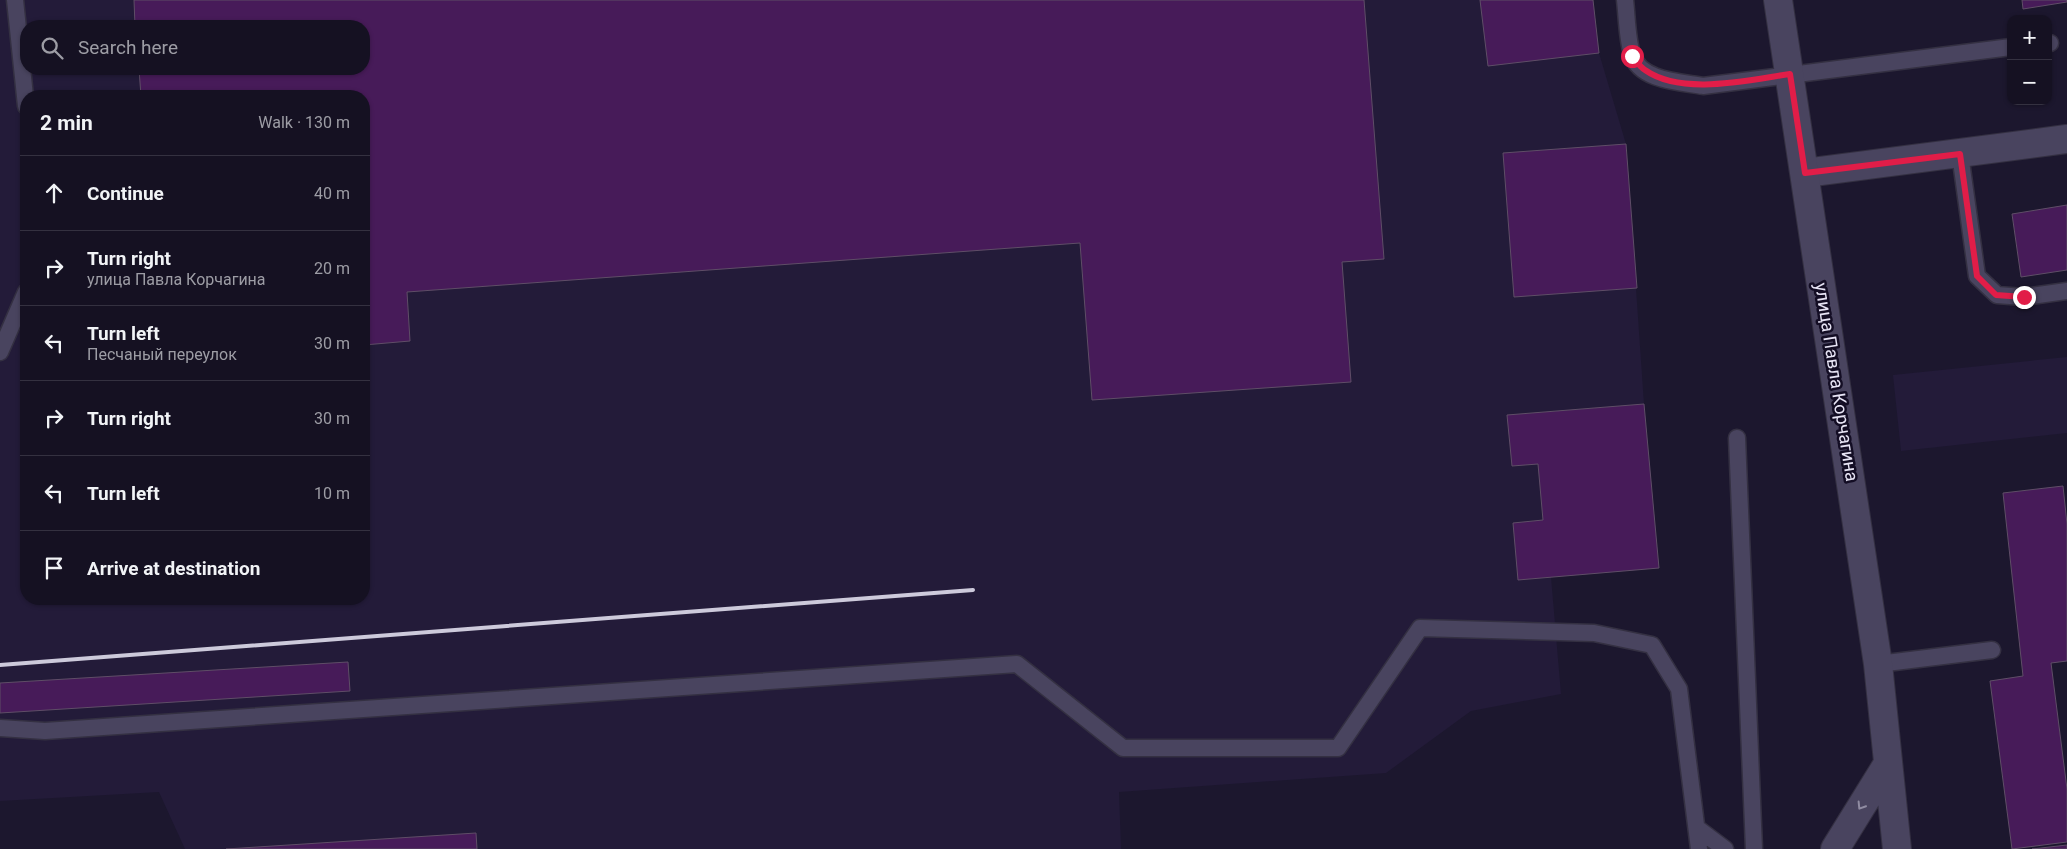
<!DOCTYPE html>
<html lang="en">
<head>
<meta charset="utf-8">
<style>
  body { margin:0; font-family:Roboto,sans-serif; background:#1e1a2a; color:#f1f3f6 }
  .controls { position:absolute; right:15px; top:15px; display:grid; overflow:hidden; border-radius:10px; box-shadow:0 1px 4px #0004 }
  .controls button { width:45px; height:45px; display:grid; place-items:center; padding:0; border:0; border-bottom:1px solid #343140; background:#151122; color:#f1f3f6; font:25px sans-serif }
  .stop { position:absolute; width:15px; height:15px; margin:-11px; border:4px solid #e11d48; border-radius:50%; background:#fff }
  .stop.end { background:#e11d48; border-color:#fff; box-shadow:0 1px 5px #0008 }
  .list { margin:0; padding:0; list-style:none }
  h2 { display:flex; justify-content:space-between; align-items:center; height:65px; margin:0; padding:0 20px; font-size:21px }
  h2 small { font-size:16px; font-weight:400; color:#9d9da5 }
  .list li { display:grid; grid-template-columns:32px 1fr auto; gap:15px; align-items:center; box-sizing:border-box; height:75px; padding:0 20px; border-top:1px solid #343140 }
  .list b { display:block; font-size:19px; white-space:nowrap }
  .list p { margin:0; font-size:16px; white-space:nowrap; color:#9d9da5 }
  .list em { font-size:16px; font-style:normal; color:#9d9da5 }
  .icon { flex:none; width:28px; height:28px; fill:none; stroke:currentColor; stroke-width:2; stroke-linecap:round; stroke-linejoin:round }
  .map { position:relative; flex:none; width:2067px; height:849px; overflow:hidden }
  .search { position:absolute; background:#151122; box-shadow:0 1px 4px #0004; left:20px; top:20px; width:350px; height:55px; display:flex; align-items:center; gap:12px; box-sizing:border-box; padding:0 18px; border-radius:20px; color:#9d9da5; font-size:19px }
  .panel { position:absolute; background:#151122; box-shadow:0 1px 4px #0004; left:20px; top:90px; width:350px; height:515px; border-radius:20px }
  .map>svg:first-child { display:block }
  .built { fill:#231b39; fill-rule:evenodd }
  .building { fill:#471b59; stroke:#5f4e67 }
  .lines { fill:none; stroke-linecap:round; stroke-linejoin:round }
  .service-casing { stroke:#343042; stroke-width:19 }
  .minor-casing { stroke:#343042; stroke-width:30 }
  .tertiary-casing { stroke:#343042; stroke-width:30 }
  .service { stroke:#49445f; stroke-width:16 }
  .minor { stroke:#49445f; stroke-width:28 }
  .tertiary { stroke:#49445f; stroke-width:28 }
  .rail { stroke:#cdcadb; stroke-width:4 }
  .oneway { stroke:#908ca2 }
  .route { stroke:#e11d48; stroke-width:6 }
  .labels { text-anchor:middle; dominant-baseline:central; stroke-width:5; stroke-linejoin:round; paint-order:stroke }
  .street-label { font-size:18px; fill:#e7e4f5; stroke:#130d24 }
</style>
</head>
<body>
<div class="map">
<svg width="2067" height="849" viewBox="0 0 2067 849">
  <rect width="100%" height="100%" fill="#1c172e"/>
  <path class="built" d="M0,0H1593L1599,53L1626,144L1644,404L1659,568L1551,577L1561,694L1471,711L1386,773L1119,792L1121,849H185L159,792L0,801ZM26,26H364V69H26ZM26,96H364V599H26Z
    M2067,357V433L1901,451L1893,375Z"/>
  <path class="building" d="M134,0H1364L1384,259L1342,262L1351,382L1092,400L1080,243L407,292L410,341L364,345V96H141L139,69H364V26H135Z
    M1480,0H1593L1599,53L1488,66Z
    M2022,0H2067V2L2023,9Z
    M1626,144L1637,288L1514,297L1503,153Z
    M2067,205V270L2021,277L2012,214Z
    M1644,404L1659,568L1518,580L1513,523L1543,520L1538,464L1512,466L1507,415Z
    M2063,486L2067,524V661L2051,663L2067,789V842L2012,849L1990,681L2023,676L2003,493Z
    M348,662L350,691L0,713V683Z
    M476,833L477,849H226Z
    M2067,845V849H2032Z"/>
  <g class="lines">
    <g class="service-casing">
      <path id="service" d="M15,0L26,106
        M1625,0C1627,17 1627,38 1632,54C1639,81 1681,82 1703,86L2011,47
        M2048,43H2050
        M1960,154L1977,276L1997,295L2024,297L2067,291
        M0,352L26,292
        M1737,438L1754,849
        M1878,664L1992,650
        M0,728L45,731L1017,664L1123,748H1338L1420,628L1594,633L1652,645L1679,689L1699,849
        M1697,828L1725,849"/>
    </g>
    <g class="minor-casing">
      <path id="minor" d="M1805,173L2067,139"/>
    </g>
    <g class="tertiary-casing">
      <path id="tertiary" d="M1778,0L1878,664L1897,849
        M1835,849L1887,765"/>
    </g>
    <use href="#service" class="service"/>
    <use href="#minor" class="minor"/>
    <use href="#tertiary" class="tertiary"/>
    <path class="rail" d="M0,665L973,590"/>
  </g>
  <defs><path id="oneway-chevron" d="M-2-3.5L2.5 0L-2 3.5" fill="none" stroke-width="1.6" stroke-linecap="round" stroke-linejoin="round" transform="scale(1.25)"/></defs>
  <use class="oneway" href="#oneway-chevron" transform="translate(1861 806) rotate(122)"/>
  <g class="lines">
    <path class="route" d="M1632,56C1636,61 1640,67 1645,70C1682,96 1748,80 1790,74L1805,173L1960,154L1977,276L1996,295L2024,297"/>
  </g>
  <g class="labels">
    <g class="street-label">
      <text transform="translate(1837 382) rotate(81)">улица Павла Корчагина</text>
    </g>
  </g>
</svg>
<div class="controls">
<button>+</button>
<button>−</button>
</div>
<div class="stop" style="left:1632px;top:56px"></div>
<div class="stop end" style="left:2024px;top:297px"></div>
<div class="search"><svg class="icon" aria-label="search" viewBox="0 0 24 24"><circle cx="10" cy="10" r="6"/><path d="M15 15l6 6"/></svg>Search here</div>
<section class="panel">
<h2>2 min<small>Walk · 130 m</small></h2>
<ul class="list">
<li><svg class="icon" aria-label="ahead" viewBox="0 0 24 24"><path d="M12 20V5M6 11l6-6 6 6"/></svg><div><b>Continue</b></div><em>40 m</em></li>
<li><svg class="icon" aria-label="right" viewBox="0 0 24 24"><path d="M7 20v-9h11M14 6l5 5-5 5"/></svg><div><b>Turn right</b><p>улица Павла Корчагина</p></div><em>20 m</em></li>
<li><svg class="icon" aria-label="left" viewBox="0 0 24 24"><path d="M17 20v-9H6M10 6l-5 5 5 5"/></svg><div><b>Turn left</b><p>Песчаный переулок</p></div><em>30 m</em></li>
<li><svg class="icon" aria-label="right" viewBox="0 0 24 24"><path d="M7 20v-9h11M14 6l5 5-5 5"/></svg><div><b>Turn right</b></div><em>30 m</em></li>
<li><svg class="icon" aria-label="left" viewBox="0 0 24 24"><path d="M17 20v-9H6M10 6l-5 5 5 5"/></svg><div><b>Turn left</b></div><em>10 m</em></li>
<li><svg class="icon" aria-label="arrive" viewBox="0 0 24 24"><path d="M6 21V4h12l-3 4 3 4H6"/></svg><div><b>Arrive at destination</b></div></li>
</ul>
</section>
</div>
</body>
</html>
